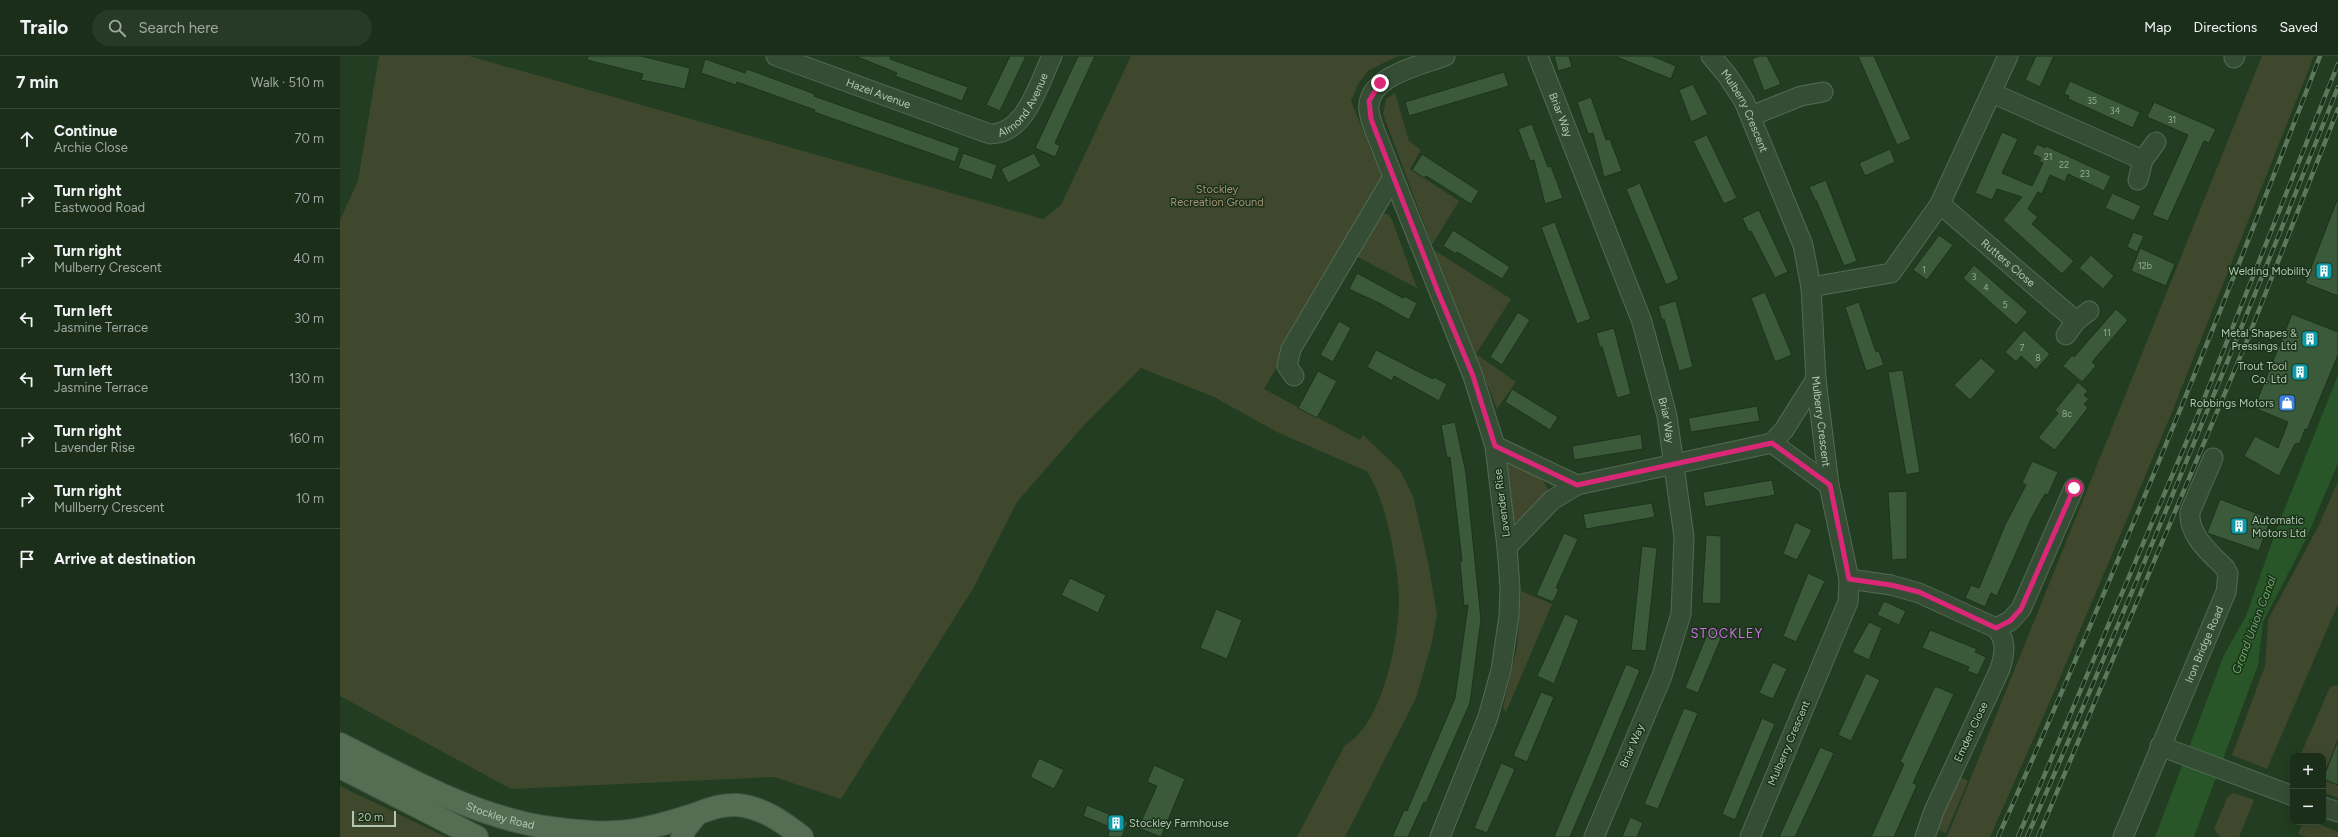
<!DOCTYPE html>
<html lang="en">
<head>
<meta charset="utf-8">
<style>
  body { margin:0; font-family:Figtree,sans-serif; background:#273a26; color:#f1f3f6 }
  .controls { position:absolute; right:12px; bottom:12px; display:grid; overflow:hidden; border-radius:8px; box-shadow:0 4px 16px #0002 }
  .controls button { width:36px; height:36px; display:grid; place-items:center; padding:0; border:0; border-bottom:1px solid #384a38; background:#1a2e19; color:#f1f3f6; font:20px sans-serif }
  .scale { position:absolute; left:12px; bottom:10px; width:44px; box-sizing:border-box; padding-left:4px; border:2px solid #b0c8b0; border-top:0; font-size:11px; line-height:14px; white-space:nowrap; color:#b0c8b0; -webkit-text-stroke:3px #1b311a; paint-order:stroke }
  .stop { position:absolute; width:12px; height:12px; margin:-9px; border:3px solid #db2777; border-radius:50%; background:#fff }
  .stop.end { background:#db2777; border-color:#fff; box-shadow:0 1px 4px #0008 }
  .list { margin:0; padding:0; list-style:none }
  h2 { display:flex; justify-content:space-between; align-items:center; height:52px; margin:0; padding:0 16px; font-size:17px }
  h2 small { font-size:13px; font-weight:400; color:#9fa8a2 }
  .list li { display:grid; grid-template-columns:26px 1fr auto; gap:12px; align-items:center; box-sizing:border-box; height:60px; padding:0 16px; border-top:1px solid #384a38 }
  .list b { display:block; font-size:15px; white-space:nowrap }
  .list p { margin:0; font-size:13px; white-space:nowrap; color:#9fa8a2 }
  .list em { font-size:13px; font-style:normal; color:#9fa8a2 }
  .icon { flex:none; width:22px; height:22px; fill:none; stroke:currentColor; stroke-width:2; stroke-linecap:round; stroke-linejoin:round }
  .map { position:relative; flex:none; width:1998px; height:781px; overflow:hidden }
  header { display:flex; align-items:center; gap:24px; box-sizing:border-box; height:56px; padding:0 20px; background:#1a2e19; border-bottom:1px solid #384a38 }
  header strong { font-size:19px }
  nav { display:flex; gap:22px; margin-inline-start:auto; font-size:14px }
  .search { width:280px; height:36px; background:#273a26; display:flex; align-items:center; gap:10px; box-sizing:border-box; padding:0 14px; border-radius:22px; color:#9fa8a2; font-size:15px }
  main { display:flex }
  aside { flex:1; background:#1a2e19 }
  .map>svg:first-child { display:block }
  .green { fill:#3f482c }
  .water { fill:#295628 }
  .building { fill:#3b5a3a; stroke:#1d331c }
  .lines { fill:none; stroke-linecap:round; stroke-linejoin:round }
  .minor-casing { stroke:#536a53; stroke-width:21 }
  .major-casing { stroke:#425841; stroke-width:24 }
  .minor { stroke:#364d35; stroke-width:19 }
  .major { stroke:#546d53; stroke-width:22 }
  .rail-casing { stroke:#5d795c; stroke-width:4.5 }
  .rail { stroke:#1b311a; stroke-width:3; stroke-dasharray:9; stroke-linecap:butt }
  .route { stroke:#db2777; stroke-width:5 }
  .labels { text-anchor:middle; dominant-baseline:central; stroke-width:3; stroke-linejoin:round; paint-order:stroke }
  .number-label { font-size:9px; fill:#93ac92 }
  .street-label { font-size:11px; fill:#b0c8b0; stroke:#1b311a }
  .park-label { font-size:11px; fill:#a59275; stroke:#1b311a }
  .poi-label { font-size:11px; fill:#b0c8b0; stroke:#1b311a; text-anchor:end }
  .water-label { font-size:12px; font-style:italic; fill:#6aaa67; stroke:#1b311a }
  .quarter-label { font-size:13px; letter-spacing:1px; fill:#cb72e0; stroke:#1b311a }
</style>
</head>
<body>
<header>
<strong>Trailo</strong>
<div class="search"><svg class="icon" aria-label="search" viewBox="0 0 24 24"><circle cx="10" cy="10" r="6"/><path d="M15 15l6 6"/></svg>Search here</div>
<nav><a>Map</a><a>Directions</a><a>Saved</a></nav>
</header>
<main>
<aside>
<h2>7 min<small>Walk · 510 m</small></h2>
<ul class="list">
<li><svg class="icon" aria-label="ahead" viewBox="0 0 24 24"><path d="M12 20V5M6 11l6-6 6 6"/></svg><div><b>Continue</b><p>Archie Close</p></div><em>70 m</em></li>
<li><svg class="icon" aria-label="right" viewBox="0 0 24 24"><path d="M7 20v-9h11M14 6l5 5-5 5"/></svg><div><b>Turn right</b><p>Eastwood Road</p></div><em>70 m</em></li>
<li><svg class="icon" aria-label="right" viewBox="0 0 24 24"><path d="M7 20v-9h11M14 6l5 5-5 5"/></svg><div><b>Turn right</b><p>Mulberry Crescent</p></div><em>40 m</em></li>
<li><svg class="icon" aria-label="left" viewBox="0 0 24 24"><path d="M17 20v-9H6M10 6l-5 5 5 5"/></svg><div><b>Turn left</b><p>Jasmine Terrace</p></div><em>30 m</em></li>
<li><svg class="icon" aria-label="left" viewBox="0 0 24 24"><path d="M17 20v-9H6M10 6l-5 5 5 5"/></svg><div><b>Turn left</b><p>Jasmine Terrace</p></div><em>130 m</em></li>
<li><svg class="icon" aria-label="right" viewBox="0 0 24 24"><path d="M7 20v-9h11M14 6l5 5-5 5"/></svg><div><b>Turn right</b><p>Lavender Rise</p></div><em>160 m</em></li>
<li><svg class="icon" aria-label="right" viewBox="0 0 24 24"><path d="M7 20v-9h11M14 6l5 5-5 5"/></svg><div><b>Turn right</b><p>Mullberry Crescent</p></div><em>10 m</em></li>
<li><svg class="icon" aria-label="arrive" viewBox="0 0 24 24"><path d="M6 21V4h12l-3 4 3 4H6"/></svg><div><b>Arrive at destination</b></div></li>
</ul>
</aside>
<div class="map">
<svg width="1998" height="781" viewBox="0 0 1998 781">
  <rect width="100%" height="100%" fill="#223d21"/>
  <path class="green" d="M39,0H129L703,163L721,149L791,0H1058L1029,14L1018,28L1011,45L1044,126L924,333L1020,384L1023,379L1060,414L1073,440L1088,506L1097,558L1092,586L1076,642L1005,781H957L1005,689C1043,670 1060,579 1059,540C1058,511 1045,437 1026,415L937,376L874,341L801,312L745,368L677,446L634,531L501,743L434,721L171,733L0,640V164L18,125Z
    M1922,0H1974L1830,361L1708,650L1650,781H1607Z
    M1055,37L1069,85L1081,94L1070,113L1119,145L1092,189L1043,58L1046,43Z
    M1044,157L1049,159L1052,164L1077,232L1014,199L1040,159Z
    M1094,194L1171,243L1136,298L1176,326L1157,353Z
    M1169,408C1181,409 1207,422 1208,435L1178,466L1173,465L1167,410Z
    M1998,425V548L1927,713L1892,699L1925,610L1928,564L1980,467Z
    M1181,535L1212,548L1166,656L1163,652L1177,591Z
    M1998,629V684L1983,720V700H1960L1990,631Z
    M1618,720L1628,725L1606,777L1595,772Z
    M1983,723L1998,729V742L1983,736Z
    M0,730L106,781H0Z
    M1894,737L1914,744L1899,781H1880L1874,773L1888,740Z
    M1963,766H1974L1998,776V781H1967L1958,778Z"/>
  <path class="water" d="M1998,319V407L1966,483L1923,566L1918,609L1854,781H1815L1884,599L1906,560L1937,472Z"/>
  <path class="building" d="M248,0H301L350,12L345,33L301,24L303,18L247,4Z
    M515,0H551L550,3L628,31L622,45L555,20L557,17Z
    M670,0H686L660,55L646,49Z
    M738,0H755L715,87L720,90L715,101L695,92Z
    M1214,0H1229L1232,11L1218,15Z
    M1274,0H1312L1336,10L1331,23Z
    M1419,0H1427L1441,28L1424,35L1412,3Z
    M1518,0H1534L1571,83L1557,89Z
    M1696,0H1714L1700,31L1685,24Z
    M365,3L405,17L407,13L475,38L474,40L620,92L615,106L474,56L475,54L397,26L396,29L361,17Z
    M1164,16L1169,30L1069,60L1065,46Z
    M1730,25L1800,56L1793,72L1728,43L1729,40L1724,38Z
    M1353,28L1368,58L1351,66L1339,34Z
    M1251,41L1266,84L1270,83L1282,115L1264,121L1253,77L1248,78L1237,46Z
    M1814,46L1876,73L1869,87L1864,85L1828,165L1812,159L1848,79L1807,61Z
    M1192,68L1208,111L1211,110L1223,142L1205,148L1194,104L1190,105L1178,73Z
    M1662,76L1678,83L1662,117L1692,130L1703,107L1699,105L1701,102L1692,98L1697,88L1705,92L1706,90L1771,120L1764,135L1728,118L1725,126L1710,119L1702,138L1698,136L1688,153L1698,161L1692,168L1734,205L1722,218L1663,164L1682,141L1657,133L1652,144L1635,137Z
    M1367,79L1397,142L1384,148L1353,85Z
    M1550,93L1555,106L1525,120L1519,107Z
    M623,97L657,109L652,124L618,112Z
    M694,97L701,110L668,127L661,113Z
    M1082,98L1139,135L1131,148L1086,120L1084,122L1072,114Z
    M1486,124L1517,205L1504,210L1476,144H1475L1469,131Z
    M1300,127L1339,223L1326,229L1286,133Z
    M1772,137L1801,150L1794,165L1765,152Z
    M1997,144H1998V240L1965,227Z
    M1419,154L1448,216L1435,222L1411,175L1409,176L1402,162Z
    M1215,166L1251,263L1237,268L1201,171Z
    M1113,174L1170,211L1162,223L1117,196L1116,198L1103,190Z
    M1793,176L1804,180L1797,196L1787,191Z
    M1599,179L1613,189L1587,224L1573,214Z
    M1800,192L1835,208L1826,230L1791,215Z
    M1751,199L1774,220L1763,233L1739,212Z
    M1634,209L1688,256L1676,269L1623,222Z
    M1017,217L1063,242L1064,240L1077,247L1069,264L1039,247L1009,233Z
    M1425,236L1452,299L1435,306L1411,242Z
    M1336,245L1353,311L1339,315L1324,263L1322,264L1318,250Z
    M1519,246L1536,296L1539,295L1544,309L1526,315L1505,251Z
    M1776,253L1788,264L1752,306L1756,310L1742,326L1723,310L1732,299L1734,301Z
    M1178,256L1190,264L1162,309L1150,301Z
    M1952,258L1998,276V299L1967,374L1965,373L1960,387L1955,388L1939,420L1904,400L1915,380L1938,392L1948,366L1914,352Z
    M999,265L1011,272L993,306L980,299Z
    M1274,272L1291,338L1277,342L1262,291H1260L1256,277Z
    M1684,274L1710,298L1696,314L1681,300L1676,306L1665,296Z
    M1036,294L1093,323L1094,321L1107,328L1099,345L1054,320L1052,325L1027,311Z
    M1641,302L1656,315L1630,344L1614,329Z
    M1563,314L1580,416L1566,419L1548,316Z
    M978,315L997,325L977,362L958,352Z
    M1738,326L1748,335L1744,339L1749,343L1744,348L1748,352L1715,394L1698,382L1718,357L1715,354Z
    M1172,333L1218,361L1210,374L1165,346Z
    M1417,350L1420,365L1351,376L1348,362Z
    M1115,366L1126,417L1141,563L1130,647L1086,747L1084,746L1068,781H1052L1064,754L1067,755L1115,642L1128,549L1124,550L1120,506L1122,505L1110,401L1107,402L1101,369Z
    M1301,378L1303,393L1234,404L1232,390Z
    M1692,405L1718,416L1708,439L1705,438L1692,461L1657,540L1651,537L1645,551L1625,542L1631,529L1639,532L1665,469L1686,429L1682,427Z
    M1432,424L1435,439L1365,451L1363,436Z
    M1567,435V503L1552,504L1548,436Z
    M1880,443L1931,463L1919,495L1867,477Z
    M1312,447L1315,461L1246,473L1243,458Z
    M1455,466L1472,474L1457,504L1443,498Z
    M1224,477L1238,483L1216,532L1219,533L1213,546L1196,539Z
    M1366,479L1381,480V548L1362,547Z
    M1302,490L1317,492L1306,595L1291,594Z
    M1468,517L1485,525L1456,586L1443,580Z
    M730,522L766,539L758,557L721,539Z
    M1544,545L1566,555L1559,569L1537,559Z
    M876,553L902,564L887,603L860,592Z
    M1225,558L1239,564L1214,628L1197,620Z
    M1529,566L1542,572L1529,604L1512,596Z
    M1371,569L1384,575L1358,637L1345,632Z
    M1590,574L1637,593L1635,596L1646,601L1638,619L1627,615L1629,611L1582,592Z
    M1433,606L1447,613L1433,643L1419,637Z
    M1286,608L1300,614L1254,725L1230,781H1214Z
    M1526,617L1540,624L1511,685L1498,679Z
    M1595,630L1614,638L1573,727L1577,729L1554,781H1531L1564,708L1560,706Z
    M1201,636L1214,641L1187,706L1173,700Z
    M1344,652L1358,657L1318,753L1304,748Z
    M1422,662L1435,668L1395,764L1382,758Z
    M1998,684V729L1983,723Z
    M1480,691L1494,697L1455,781H1439Z
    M699,702L724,714L714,733L690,721Z
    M1161,707L1175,713L1147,777L1134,772Z
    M814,709L845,723L821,781L798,772L817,730L807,726Z
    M747,749L788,766L782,781H768L770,771L743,760Z
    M1290,761L1303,767L1297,781H1282Z"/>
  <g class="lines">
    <g class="minor-casing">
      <g id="minor">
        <path id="s1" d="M436,0L650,78C686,78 699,27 712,0"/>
        <path id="s2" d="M1198,0L1302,266L1327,360L1344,481L1341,558L1322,620L1254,781"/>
        <path id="s3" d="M1371,0L1387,19L1404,45L1463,189L1471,231L1476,323L1489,429L1509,523L1508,546L1410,781"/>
        <path d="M1894,2L1895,0"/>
        <path d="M1652,37L1803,104"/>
        <path d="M1411,60L1461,40L1483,36"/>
        <path d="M1798,124L1803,104L1816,86"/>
        <path id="s4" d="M1600,148L1736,265"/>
        <path d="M1471,231L1551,217L1600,148L1668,0"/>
        <path d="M1726,279L1736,265L1749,255"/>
        <path d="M954,320L947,310L951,293L1053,121"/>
        <path d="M1432,387L1489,429"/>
        <path d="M1155,390L1237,429"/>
        <path d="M1167,491L1212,444L1237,429L1432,387L1444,374L1476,323"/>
        <path d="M1509,523L1551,529L1579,537L1656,572C1667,585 1665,597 1660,613L1594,755L1585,781"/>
        <path d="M1656,572L1670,565L1681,553L1734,432"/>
        <path d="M1820,690L1953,740"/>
        <path d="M1983,751L1998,756"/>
        <path d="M1100,781L1148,661L1161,614L1169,560L1170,532L1167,491L1155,390L1133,320L1044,98C1039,84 1031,69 1029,55C1025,20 1080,10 1105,0"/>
        <path id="s5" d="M1783,781L1886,536L1888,518L1885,512C1870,497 1848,479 1850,456L1873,402"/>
      </g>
    </g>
    <g class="major-casing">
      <g id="major">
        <path id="s6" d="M0,688C65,721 131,759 204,771C227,774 253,778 277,776C303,775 332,766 356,758C370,753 382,748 397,749C422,751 443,766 462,781"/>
        <path d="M0,711L137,781"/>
        <path d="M342,781L345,773L357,758"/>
      </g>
    </g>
    <use href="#minor" class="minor"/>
    <use href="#major" class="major"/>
    <g class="rail-casing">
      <path id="rail" d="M1658,781C1773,524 1879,263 1980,0
        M1678,781L1852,373L1998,8
        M1687,781C1795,533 1898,283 1998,31
        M1698,781L1906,287L1998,53"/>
    </g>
    <use href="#rail" class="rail"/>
  </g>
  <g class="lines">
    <path class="route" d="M1040,27L1029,45L1031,63L1098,236L1133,320L1155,390L1237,429L1432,387L1490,429L1509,523L1551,529L1579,536L1656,572L1670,565L1681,553L1734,432"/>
  </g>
  <defs>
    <g id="building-square" transform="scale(0.9)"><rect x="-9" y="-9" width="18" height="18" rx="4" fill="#0f9aa8" stroke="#1b311a"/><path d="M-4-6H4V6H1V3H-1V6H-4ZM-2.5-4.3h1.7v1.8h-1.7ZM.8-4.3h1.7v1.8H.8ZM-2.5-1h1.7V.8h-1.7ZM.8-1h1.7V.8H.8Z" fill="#fff"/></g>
    <g id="shop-square" transform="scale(0.9)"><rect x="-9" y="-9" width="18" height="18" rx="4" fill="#3f7fe0" stroke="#1b311a"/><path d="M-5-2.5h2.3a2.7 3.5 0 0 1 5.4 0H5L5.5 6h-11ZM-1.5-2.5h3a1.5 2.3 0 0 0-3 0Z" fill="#fff"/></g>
  </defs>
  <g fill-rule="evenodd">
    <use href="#building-square" x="1984" y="215"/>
    <use href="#building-square" x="1970" y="283"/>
    <use href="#building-square" x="1960" y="316"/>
    <use href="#shop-square" x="1947" y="347"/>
    <use href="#building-square" x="1899" y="470"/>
    <use href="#building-square" x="776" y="767"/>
  </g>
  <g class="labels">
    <g class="number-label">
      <text x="1752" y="44">35</text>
      <text x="1775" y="54">34</text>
      <text x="1832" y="63">31</text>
      <text x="1708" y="100">21</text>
      <text x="1724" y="108">22</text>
      <text x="1745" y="117">23</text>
      <text x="1805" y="209">12b</text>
      <text x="1584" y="213">1</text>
      <text x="1634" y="220">3</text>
      <text x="1646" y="231">4</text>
      <text x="1665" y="248">5</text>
      <text x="1767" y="276">11</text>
      <text x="1682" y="291">7</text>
      <text x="1698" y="301">8</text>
      <text x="1727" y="357">8c</text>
    </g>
    <g class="street-label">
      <text stroke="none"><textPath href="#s1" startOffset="109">Hazel Avenue</textPath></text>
      <text stroke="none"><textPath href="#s1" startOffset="275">Almond Avenue</textPath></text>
      <text stroke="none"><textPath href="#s3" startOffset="65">Mulberry Crescent</textPath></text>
      <text stroke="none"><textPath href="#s2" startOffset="63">Briar Way</textPath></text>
      <text stroke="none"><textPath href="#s4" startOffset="90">Rutters Close</textPath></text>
      <text stroke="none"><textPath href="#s2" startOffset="387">Briar Way</textPath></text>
      <text stroke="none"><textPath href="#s3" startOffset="389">Mulberry Crescent</textPath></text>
      <text transform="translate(1162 447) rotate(-97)">Lavender Rise</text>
      <text stroke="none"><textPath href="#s5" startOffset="209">Iron Bridge Road</textPath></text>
      <text transform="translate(1631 676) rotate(-65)">Emden Close</text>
      <text transform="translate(1449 687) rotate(-67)">Mulberry Crescent</text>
      <text transform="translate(1292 690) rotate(-67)">Briar Way</text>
      <text stroke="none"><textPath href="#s6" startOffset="176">Stockley Road</textPath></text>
    </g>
    <g class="park-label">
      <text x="877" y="133">Stockley<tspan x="877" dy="13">Recreation Ground</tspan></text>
    </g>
    <g class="poi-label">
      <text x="1971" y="215">Welding Mobility</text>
      <text x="1957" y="277">Metal Shapes &amp;<tspan x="1957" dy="13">Pressings Ltd</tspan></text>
      <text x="1947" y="310">Trout Tool<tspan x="1947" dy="13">Co. Ltd</tspan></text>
      <text x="1934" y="347">Robbings Motors</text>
      <text x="1912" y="464" text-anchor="start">Automatic<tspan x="1912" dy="13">Motors Ltd</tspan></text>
      <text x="789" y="767" text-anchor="start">Stockley Farmhouse</text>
    </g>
    <g class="water-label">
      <text transform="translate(1914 569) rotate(-69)">Grand Union Canal</text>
    </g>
    <g class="quarter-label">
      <text x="1387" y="577">STOCKLEY</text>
    </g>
  </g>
</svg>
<div class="controls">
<button>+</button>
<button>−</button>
</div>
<div class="scale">20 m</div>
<div class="stop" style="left:1734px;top:432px"></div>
<div class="stop end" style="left:1040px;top:27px"></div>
</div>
</main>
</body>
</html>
